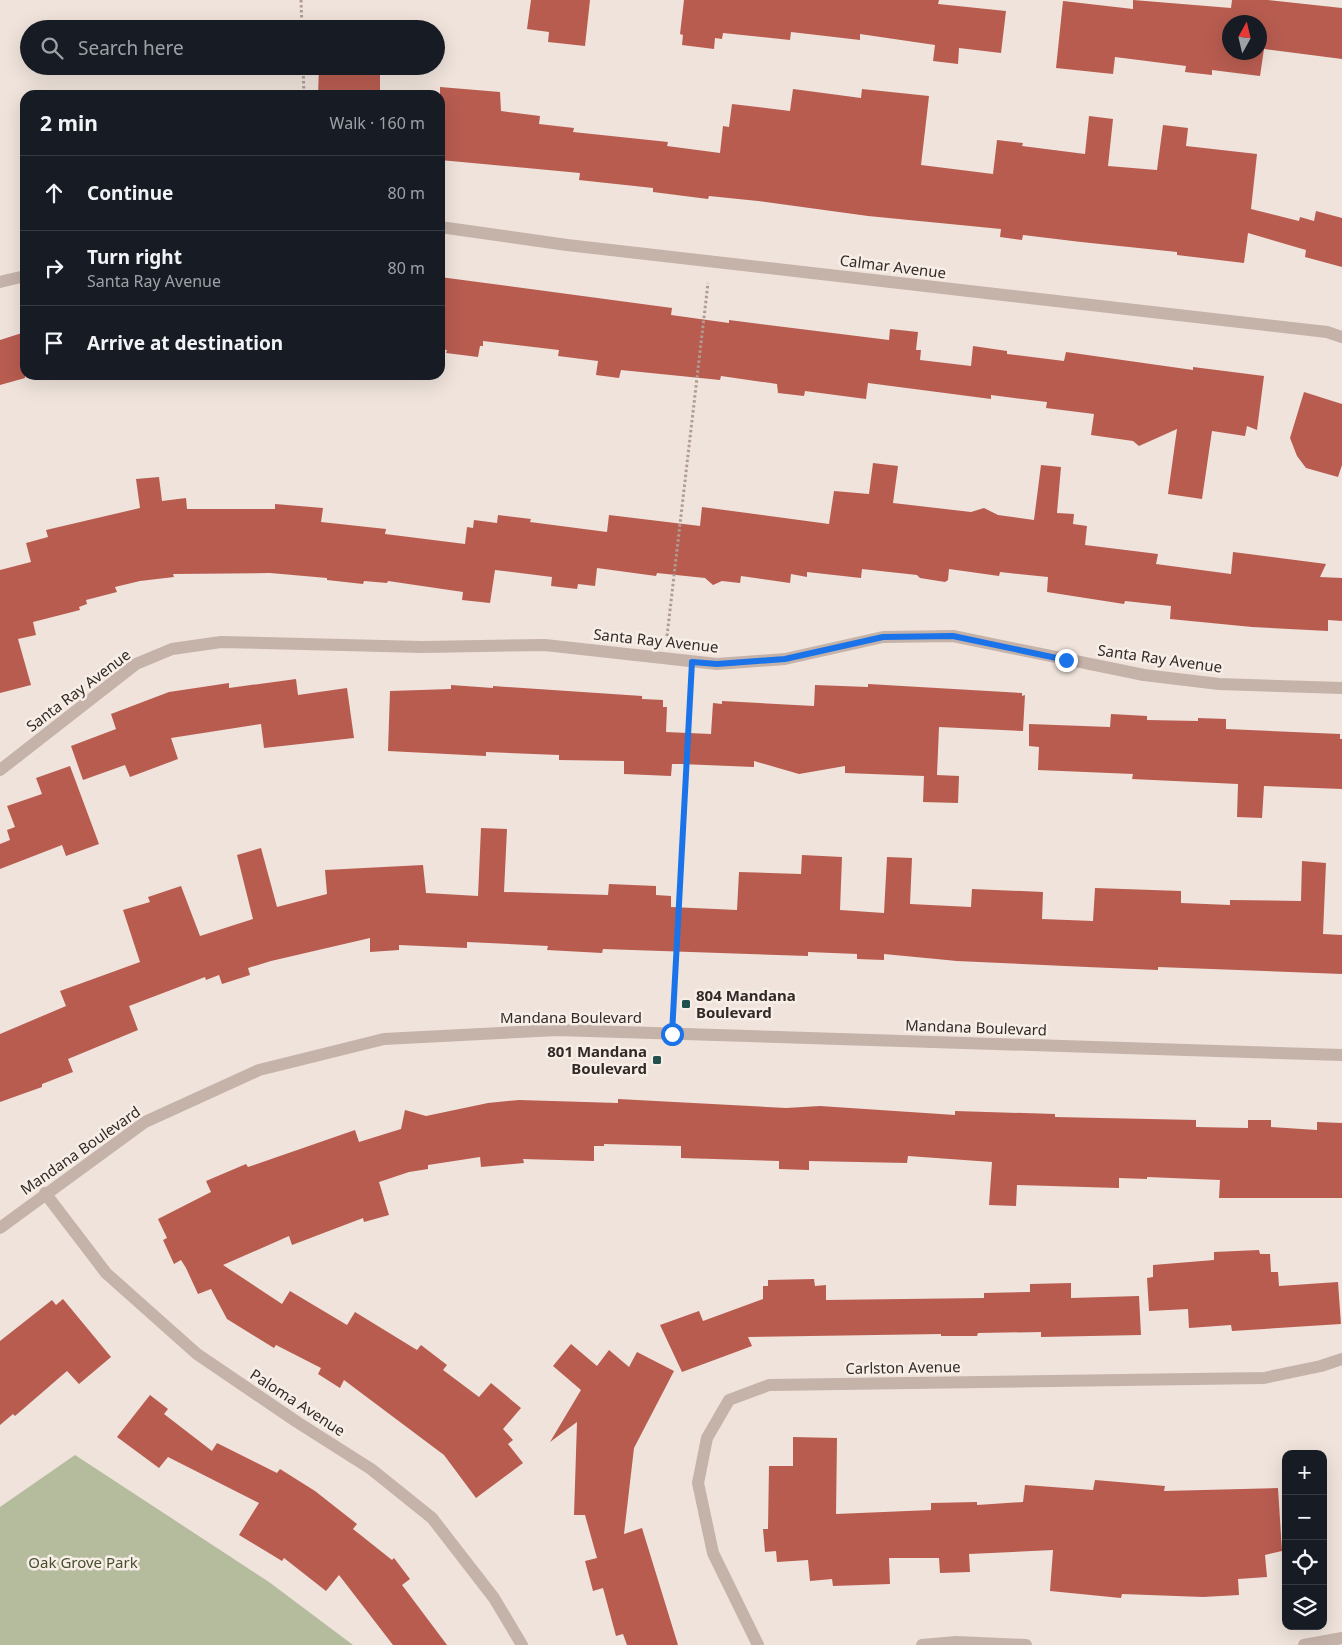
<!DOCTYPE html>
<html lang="en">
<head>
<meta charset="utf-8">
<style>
  body { margin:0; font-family:"Noto Sans",sans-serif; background:#20242c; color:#f1f3f6 }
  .controls { position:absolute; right:15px; bottom:15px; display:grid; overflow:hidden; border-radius:10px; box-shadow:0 5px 20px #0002 }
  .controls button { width:45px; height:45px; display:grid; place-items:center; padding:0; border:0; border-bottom:1px solid #363941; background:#171b24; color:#f1f3f6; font:25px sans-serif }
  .compass { position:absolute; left:1222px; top:15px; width:45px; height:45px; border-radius:50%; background:#171b24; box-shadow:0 5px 20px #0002; rotate:8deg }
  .stop { position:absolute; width:15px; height:15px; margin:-11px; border:4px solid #1a73e8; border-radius:50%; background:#fff }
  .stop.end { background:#1a73e8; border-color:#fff; box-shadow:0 1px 5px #0008 }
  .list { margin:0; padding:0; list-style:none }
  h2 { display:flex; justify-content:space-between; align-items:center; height:65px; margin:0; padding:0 20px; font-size:21px }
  h2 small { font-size:16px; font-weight:400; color:#9ea1a6 }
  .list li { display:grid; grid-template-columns:32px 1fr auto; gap:15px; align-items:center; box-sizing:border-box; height:75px; padding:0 20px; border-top:1px solid #363941 }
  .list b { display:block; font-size:19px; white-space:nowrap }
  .list p { margin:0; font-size:16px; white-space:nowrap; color:#9ea1a6 }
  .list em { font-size:16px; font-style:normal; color:#9ea1a6 }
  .icon { flex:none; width:28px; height:28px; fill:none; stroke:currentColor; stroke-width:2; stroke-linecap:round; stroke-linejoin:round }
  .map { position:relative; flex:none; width:1342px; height:1645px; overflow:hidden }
  .search { position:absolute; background:#171b24; box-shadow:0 5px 20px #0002; left:20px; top:20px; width:425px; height:55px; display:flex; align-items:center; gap:12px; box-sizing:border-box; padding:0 18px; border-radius:28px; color:#9ea1a6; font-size:19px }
  .panel { position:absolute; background:#171b24; box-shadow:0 5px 20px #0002; left:20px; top:90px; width:425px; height:290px; border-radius:15px }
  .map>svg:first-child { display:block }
  .green { fill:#b5bc9d }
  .building { fill:#b85c50; fill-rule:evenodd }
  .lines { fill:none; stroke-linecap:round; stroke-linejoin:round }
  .path { stroke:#b19c93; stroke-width:3; stroke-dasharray:2.5 2.5; stroke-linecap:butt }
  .minor { stroke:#c5b2a9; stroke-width:12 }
  .route { stroke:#1a73e8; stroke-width:6 }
  .poi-dot { fill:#22504d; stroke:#f7eee7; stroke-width:2 }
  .labels { text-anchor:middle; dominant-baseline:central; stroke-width:5; stroke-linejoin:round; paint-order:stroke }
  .street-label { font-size:15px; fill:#332a28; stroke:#f7eee7 }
  .poi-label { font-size:15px; font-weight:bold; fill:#332a28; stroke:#f7eee7; text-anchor:start }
  .park-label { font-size:15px; fill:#474f2e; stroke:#f7eee7 }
</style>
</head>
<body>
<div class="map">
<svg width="1342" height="1645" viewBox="0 0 1342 1645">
  <rect width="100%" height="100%" fill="#efe3db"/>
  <path class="green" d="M75,1455L269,1582L353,1645H0V1507Z"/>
  <path class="building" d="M531,0H590L585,46L548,42L549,32L527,29Z
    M684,0H939L938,4L1006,11L1001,53L959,48L958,64L933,61L935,45L860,34V40L791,32L790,40L723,33L722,39L715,38L714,49L682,45L683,35L680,34Z
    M1133,0L1231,8L1232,0H1268L1342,8V59L1264,49L1260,76L1212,70V75L1185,72L1186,66L1115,57L1113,74L1056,68L1063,1L1133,9ZM1230,22H1260V52H1230Z
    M319,67H380V95H318Z
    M440,87L500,92L501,111L540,116L539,124L574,128L573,132L668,142L667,146L720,153L723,126L729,127L732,104L790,111L793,89L861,98L862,89L929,96L921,165L993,174L997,140L1023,143L1022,146L1085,154L1089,116L1113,119L1108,166L1157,170L1163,125L1188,128L1186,146L1257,154L1251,209L1299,221L1300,217L1314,221L1316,211L1342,218V267L1305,257L1306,250L1248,233L1244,263L1177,255V252L1081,242L1023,235L1022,240L1000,237L1001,229L868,216L758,201L709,196L708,199L653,192V188L579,180L580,173L440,160Z
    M440,277L672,308L671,315L729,323V320L889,340L890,329L918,332L916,350H921L920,360L971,366L973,346L1007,351V354L1064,361L1066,352L1193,370V367L1264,376L1257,430L1247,426L1245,436L1212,431L1202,499L1168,494L1177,429L1139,446L1133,441L1091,435L1094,414L1046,408L1047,402L991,395V399L868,383L866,399L805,391L804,396L778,393L777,384L721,376L720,380L621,370L619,378L596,375L598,361L558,356L559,350L483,341V346H480L478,357L446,353L447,350L440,349Z
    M25,332V378L0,385V340Z
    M1304,392L1342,404V465L1338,477L1306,468L1297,456L1290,438Z
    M873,463L898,466L893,503L971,512L984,508L998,515L1034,520L1041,465L1061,467L1057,513L1074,514L1073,524L1087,526L1085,545L1158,554L1156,564L1231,574L1233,552L1326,564L1320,577L1342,578V621L1328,620V631L1252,627L1170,619L1171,606L1125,601L1124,604L1047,592L1048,577L1000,572L999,576L949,569L948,580L945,582L920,578L917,575L862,569L861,578L807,572V577L791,574L790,583L741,576L740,583L722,581L713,585L705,578L657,573L656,576L597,568L595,586L578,584L577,589L551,586L552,577L495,570L490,603L462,600L463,592L388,581L387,583L364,581L363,584L327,580V578L270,573L173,574L174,577L140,581L115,587L117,592L86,600L87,604L79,607L80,610L33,622L36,635L18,639L31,685L0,693V570L31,562L26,543L48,537L46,530L140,508L136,479L159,477L162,501L186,498L187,509H275V504L323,508L321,522L386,529L385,534L465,544L467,527L473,528L474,520L497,523L498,515L531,519L530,522L607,532L609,515L700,526L702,507L829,524L834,491L869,494Z
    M296,679L298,695L347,688L354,738L264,748L261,724L171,738L178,759L130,777L125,765L83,780L71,746L116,729L111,714L169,692L229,683V688Z
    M868,684L1022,693V696L1025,695L1023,731L939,727L937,775L959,776L958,803L923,802L924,776L845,773V766L799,774L754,761V767L681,764H672L671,776L624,774V761L559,760V755L486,752V756L388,751L390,691L451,689V685L493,688V686L642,696V699L663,700V707H667L666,732L711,734L713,703L722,704V701L814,706L815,685L868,687Z
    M1111,714L1147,716V720L1198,721V718L1226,719V729L1340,734V739H1342V789L1264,786L1262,818L1237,817L1238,784L1132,779L1133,774L1038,770L1039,747L1029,746V724L1110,727Z
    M70,766L99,844L66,856L62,845L0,869V844L10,840L7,830L15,827L7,806L42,794L36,778Z
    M481,828L507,829L504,892L608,895L609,884L656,886V895L671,896V907L737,910L739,872L801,874L802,855L842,857L840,910L884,913L887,857L912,858L910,904L971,907L972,889L1043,892L1042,919L1093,921L1095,888L1181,891V903L1230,905V900L1301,901L1302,861L1326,863L1323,934L1342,935V974L1158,967V970L1087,967L957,961L884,954V960L857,959V954L808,952V956L603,949L602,953L547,950L548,946L467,942V948L399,945V950L370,952V938L271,961L248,968L250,975L222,984L219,975L206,980L205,977L129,1006L138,1030L68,1059L73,1072L42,1084V1087L0,1102V1034L66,1006L60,991L140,962L123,910L150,902L148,897L181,886L200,936L253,919L237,855L261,848L277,907L327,894L325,870L423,865L426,893L478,896Z
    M618,1099L786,1108L820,1106L955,1115V1111L1055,1114V1117L1196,1120V1127L1248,1128V1120H1271V1127L1317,1130V1122L1342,1123V1198H1219L1220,1180L1147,1177V1179L1119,1178V1188L1017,1185L1016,1206L989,1205L992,1162L908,1156L907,1163L809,1161V1170L779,1169V1161L681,1158V1146L604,1144V1146H594V1161L523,1159L524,1163L481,1167L480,1157L428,1165V1169L409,1172L379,1182L389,1215L364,1222L363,1218L292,1245L289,1236L223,1265L282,1304L290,1291L347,1325L355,1312L417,1350L421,1345L447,1365L443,1370L479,1397L491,1383L521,1408L503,1429L513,1440L508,1444L523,1463L476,1498L444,1455L344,1380L340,1388L318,1374L321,1368L276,1345L274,1348L227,1319L211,1289L198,1294L186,1268L181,1260L174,1264L163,1240L167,1238L158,1219L211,1192L206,1181L246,1164L248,1167L355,1130L359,1142L401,1129L405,1110L426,1116L488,1103L519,1100L618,1103Z
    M1259,1250L1260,1254H1270L1271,1272H1278L1279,1286L1338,1282L1341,1324L1232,1331L1231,1325L1189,1328L1188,1309L1149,1311L1147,1278L1153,1277V1265L1214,1260V1252Z
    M814,1279L815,1286L826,1285V1300L984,1298V1293L1030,1292V1284L1071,1283V1298L1139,1296L1141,1335L1041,1337V1332L978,1333L977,1336H941V1334L748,1337L752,1346L682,1372L660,1325L699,1311L703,1321L763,1299V1286H768V1280Z
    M63,1299L111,1357L79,1384L67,1371L15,1416L13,1414L0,1425V1341L52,1300L56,1305Z
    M571,1344L597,1366L609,1350L629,1367L637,1352L674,1371L634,1448L624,1534L642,1528L678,1645H627L623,1634L616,1636L603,1588L593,1591L585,1561L597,1558L585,1515H574L577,1422L550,1442L581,1390L553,1366Z
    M150,1395L168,1409L164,1414L212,1451L217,1443L277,1473L280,1469L315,1491L357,1524L353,1529L392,1560L394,1558L410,1579L402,1585L447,1645H393L339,1575L326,1591L284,1558L282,1561L239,1535L259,1503L168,1457L159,1468L117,1437Z
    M793,1437L837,1438L836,1514L931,1510V1503L977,1502V1505L1023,1502L1025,1485L1093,1490L1095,1480L1165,1486L1164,1491L1278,1488L1282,1551L1265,1555L1267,1577L1238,1579L1239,1595L1203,1597L1122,1594L1121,1598L1050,1591L1053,1550L969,1554L970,1572L940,1573L939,1558H889L890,1584L833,1586L832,1579L810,1581L808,1560L777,1562L776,1551L765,1552L763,1529H768L769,1466H793Z"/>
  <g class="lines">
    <path class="path" d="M301,0L302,29
      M303,66L304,95
      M667,636L708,283
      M674,1014L690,683"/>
    <path class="minor" d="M440,227L567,245L1327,332L1342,337
      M0,282L25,276
      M0,770L136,664L172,649L221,642L422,647L545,645L717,664L785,659L883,637L953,636L1144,675L1219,684L1342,688
      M45,1193L106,1273L197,1354L297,1422L371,1469L432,1518L494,1598L522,1645
      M0,1228L145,1122L259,1070L384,1039L557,1030L1342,1055
      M758,1645L713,1553L698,1483L707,1438L729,1400L769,1385L1264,1378L1321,1366L1342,1359
      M922,1645L956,1642L1026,1645
      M1304,1645L1342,1638"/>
  </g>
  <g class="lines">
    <path class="route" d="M672,1034L692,662L717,664L785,659L883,637L953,636L1066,660"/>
  </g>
  <g class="poi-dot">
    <rect x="681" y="999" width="10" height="10" rx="2.5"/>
    <rect x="652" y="1055" width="10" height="10" rx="2.5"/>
  </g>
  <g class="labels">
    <g class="street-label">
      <text transform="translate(893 266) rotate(7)">Calmar Avenue</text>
      <text transform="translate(656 640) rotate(6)">Santa Ray Avenue</text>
      <text transform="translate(1160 658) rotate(8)">Santa Ray Avenue</text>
      <text transform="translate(78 690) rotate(-37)">Santa Ray Avenue</text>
      <text x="571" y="1017">Mandana Boulevard</text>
      <text transform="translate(976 1027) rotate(2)">Mandana Boulevard</text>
      <text transform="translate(80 1150) rotate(-35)">Mandana Boulevard</text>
      <text transform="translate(903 1367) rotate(-1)">Carlston Avenue</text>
      <text transform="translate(298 1402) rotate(33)">Paloma Avenue</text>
    </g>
    <g class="poi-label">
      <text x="696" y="995">804 Mandana<tspan x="696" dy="17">Boulevard</tspan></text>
      <text x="647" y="1051" text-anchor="end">801 Mandana<tspan x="647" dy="17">Boulevard</tspan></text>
    </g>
    <g class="park-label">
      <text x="83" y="1562">Oak Grove Park</text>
    </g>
  </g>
</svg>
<div class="controls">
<button>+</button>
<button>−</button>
<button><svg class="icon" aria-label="locate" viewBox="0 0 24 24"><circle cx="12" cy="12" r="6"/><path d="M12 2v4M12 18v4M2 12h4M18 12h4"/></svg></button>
<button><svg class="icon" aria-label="layers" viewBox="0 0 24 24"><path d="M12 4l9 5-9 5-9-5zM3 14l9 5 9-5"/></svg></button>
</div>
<svg class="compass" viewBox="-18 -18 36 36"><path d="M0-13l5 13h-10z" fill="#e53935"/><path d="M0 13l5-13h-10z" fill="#9ea1a6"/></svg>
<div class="stop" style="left:672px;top:1034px"></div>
<div class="stop end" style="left:1066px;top:660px"></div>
<div class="search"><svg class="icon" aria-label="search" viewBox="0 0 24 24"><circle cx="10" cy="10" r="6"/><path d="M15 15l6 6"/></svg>Search here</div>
<section class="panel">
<h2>2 min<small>Walk · 160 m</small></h2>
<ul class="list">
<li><svg class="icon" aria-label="ahead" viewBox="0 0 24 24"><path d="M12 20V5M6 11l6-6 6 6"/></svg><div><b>Continue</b></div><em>80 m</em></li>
<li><svg class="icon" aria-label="right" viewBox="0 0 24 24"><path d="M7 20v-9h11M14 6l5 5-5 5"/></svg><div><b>Turn right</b><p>Santa Ray Avenue</p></div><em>80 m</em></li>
<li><svg class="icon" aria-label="arrive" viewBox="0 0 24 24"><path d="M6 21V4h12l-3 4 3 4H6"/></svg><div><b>Arrive at destination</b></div></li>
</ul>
</section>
</div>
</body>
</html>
